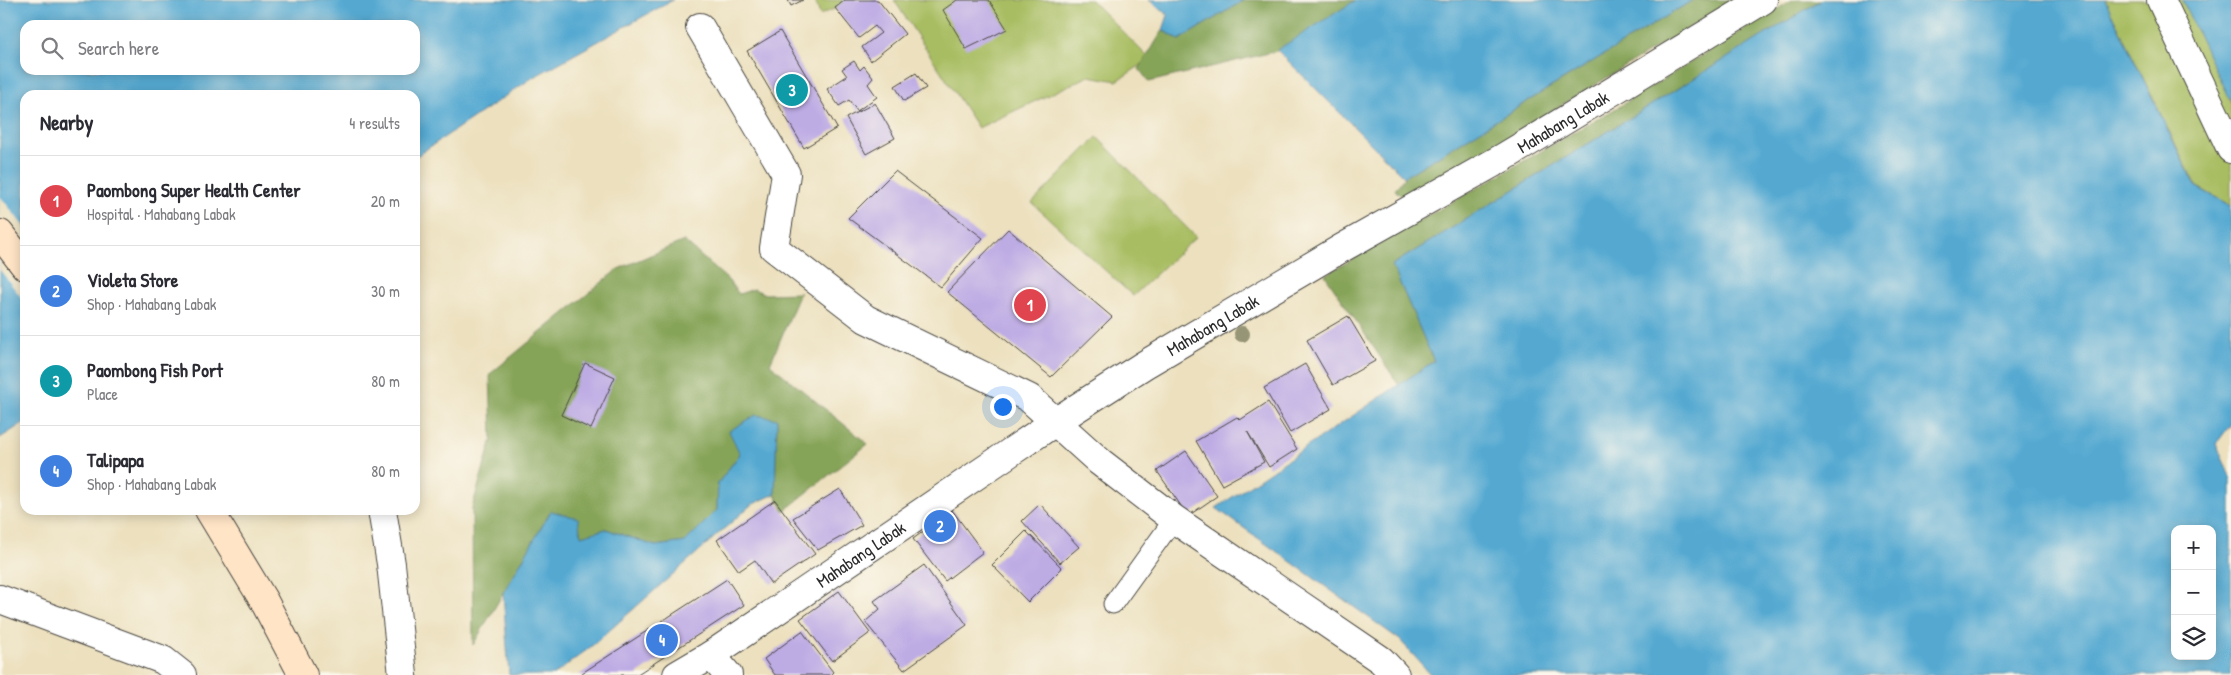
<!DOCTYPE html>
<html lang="en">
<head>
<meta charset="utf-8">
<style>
  body { margin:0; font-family:"Patrick Hand",sans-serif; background:#f2f2f3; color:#2b2b33 }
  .controls { position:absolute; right:15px; bottom:15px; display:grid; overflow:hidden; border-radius:10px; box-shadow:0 2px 12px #0003 }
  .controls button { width:45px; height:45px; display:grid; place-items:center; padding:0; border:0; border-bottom:1px solid #e1e1e2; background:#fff; color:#2b2b33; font:25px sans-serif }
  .you { position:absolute; left:1002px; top:406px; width:18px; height:18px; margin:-12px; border:4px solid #fff; border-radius:50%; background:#1a73e8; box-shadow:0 0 0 8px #1a73e833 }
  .badge { display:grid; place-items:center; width:32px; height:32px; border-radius:50%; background:#b45309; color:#fff; font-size:16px; font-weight:700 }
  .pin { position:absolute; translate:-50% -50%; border:2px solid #fff; box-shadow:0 1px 5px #0006 }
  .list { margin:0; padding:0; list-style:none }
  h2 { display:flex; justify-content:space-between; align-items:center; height:65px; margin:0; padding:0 20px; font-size:21px }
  h2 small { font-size:16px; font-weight:400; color:#7c7c81 }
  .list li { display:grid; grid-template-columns:32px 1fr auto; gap:15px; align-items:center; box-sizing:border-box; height:90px; padding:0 20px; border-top:1px solid #e1e1e2 }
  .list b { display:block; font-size:19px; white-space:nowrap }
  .list p { margin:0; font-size:16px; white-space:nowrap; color:#7c7c81 }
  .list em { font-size:16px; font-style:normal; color:#7c7c81 }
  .icon { flex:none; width:28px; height:28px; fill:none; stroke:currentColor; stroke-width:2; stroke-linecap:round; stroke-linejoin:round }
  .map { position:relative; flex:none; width:2231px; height:675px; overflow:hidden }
  .search { position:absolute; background:#fff; box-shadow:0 2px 12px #0003; left:20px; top:20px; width:400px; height:55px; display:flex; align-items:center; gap:12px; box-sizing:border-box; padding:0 18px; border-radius:15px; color:#7c7c81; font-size:19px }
  .panel { position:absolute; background:#fff; box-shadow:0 2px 12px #0003; left:20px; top:90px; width:400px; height:425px; border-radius:15px }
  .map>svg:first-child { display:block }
  .green { fill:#a8bd62; stroke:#6a7446 }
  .forest { fill:#86a458; stroke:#586842 }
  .water { fill:#55a9d1; stroke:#406a7e; fill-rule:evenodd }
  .pier { fill:#ece0be }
  .building { fill:#bdabe4 }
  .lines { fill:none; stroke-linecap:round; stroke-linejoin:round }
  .service-casing { stroke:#484641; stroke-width:21 }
  .minor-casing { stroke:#484641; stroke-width:30 }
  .secondary-casing { stroke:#484641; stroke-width:30 }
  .service { stroke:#fff; stroke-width:19 }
  .minor { stroke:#fff; stroke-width:28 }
  .secondary { stroke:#ffe4c6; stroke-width:28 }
  .tree { fill:#969576 }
  .labels { text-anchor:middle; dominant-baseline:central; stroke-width:4; stroke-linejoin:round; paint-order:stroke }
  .street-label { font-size:18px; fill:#2b2b2b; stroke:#fbf7ec }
</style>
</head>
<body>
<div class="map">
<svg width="2231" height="675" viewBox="0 0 2231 675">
  <rect width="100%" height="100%" fill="#fbf7ec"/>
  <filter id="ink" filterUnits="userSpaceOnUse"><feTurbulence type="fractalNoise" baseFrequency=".02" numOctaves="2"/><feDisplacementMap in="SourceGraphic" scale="10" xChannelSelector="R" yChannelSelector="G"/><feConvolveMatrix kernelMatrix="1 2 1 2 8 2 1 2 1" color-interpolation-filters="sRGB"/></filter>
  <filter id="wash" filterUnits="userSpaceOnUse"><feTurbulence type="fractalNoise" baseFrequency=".0096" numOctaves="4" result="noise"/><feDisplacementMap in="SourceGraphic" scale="20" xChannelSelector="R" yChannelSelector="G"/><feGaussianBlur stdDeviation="1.12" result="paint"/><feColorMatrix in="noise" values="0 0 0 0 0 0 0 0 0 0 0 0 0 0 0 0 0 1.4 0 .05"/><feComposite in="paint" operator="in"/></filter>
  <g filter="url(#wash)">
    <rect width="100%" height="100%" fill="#ece0be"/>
    <path class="green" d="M815,0H855L820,15Z
      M894,0H1091L1150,59L1117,81L1089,76L978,128Z
      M2105,0H2182L2231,103V206L2196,186Z
      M1097,137L1196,237L1133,296L1032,203Z"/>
    <path class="forest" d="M1244,0H1357L1277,51L1149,82L1139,69L1163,30L1179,40Z
      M1693,0H1735L1405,200L1395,190L1404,177Z
      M1792,0H1821L1392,265L1434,361L1399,385L1325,275L1620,106Z
      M684,241L728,280L739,294L754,289L765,294L800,293L770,364L868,444L784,511L775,494L777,419L740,454L718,483L717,510L685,542L655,546L606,529L581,536L551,511L473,645L472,508L492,439L490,374L618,269Z"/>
    <path class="water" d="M0,0H673L532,78L415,157V95H25V422L0,438ZM25,25H415V70H25Z
      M1149,0H1244L1179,40L1163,30L1168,15Z
      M1356,0H1693L1404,177L1277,50Z
      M1821,0H2105L2195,186L2231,206V424L2216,444L2231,478V675H1431L1400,640L1216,508L1434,361L1392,265ZM2175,529H2212V656H2175Z
      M2182,0H2231V103Z
      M756,415L777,419L775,494L751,505L593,645L554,675H509L503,593L551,511L578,518L581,536L606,529L655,546L685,542L717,510L718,483L740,454L729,431Z"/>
    <path class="pier" d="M0,196L25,228V302L0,270Z"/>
    <g id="blocks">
      <path class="building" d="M788,0H803L791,6Z
        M845,0H878L905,34L871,61L862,47L881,33L875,26L859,38L835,8Z
        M957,0H989L1007,29L966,49L943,10Z
        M780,31L837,128L804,148L747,51Z
        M854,61L860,70L864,66L873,78L868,84L877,97L857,111L849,100L839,106L827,89L847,76L842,69Z
        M916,73L926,88L904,101L895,86Z
        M875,103L895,138L866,154L846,118Z
        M895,171L983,238L941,287L848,218Z
        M1008,229L1112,317L1051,377L947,292Z
        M1348,316L1375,361L1333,385L1307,340Z
        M585,363L615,377L591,429L561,415Z
        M1305,364L1331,409L1290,433L1264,388Z
        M1268,402L1297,449L1269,467L1247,431L1264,462L1222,485L1196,441L1237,417L1240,420Z
        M1186,451L1217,496L1188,516L1157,471Z
        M840,489L862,525L818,550L793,518Z
        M775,500L815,554L771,584L755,560L739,571L717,540Z
        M1040,504L1079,547L1060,563L1022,521Z
        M952,510L983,552L945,581L913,539Z
        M1026,531L1062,568L1028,602L992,565Z
        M924,565L967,625L904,670L865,622L880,609L874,601Z
        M727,579L744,605L636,675H579Z
        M839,591L870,633L832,661L800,619Z
        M802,631L833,672L830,675H775L764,659Z"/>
    </g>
  </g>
  <g filter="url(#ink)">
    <use href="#blocks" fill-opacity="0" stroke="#484641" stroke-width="1"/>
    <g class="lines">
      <g class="service-casing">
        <path id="service" d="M1113,604L1174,519"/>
      </g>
      <g class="minor-casing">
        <g id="minor">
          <path d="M2161,0L2231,149"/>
          <path d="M700,27L786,174L774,248L866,319L1029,398L1100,462L1174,519L1381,660L1395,675"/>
          <path d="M382,510L391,564L403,675"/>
          <path d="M0,599L163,660L182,675"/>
          <path d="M711,655L728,675"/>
          <path id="s1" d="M677,675L711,655L1055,422L1144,365L1342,248L1504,157L1763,0"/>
        </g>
      </g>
      <g class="secondary-casing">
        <path id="secondary" d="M0,234L25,266
          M209,510L264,601L303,675"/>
      </g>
      <use href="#service" class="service"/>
      <use href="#minor" class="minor"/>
      <use href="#secondary" class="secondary"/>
    </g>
    <circle class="tree" cx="1242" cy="334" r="8"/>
  </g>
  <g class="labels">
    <g class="street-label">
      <text stroke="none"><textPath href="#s1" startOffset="1045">Mahabang Labak</textPath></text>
      <text stroke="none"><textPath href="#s1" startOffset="640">Mahabang Labak</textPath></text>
      <text stroke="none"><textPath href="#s1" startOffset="220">Mahabang Labak</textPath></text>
    </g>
  </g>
</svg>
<div class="controls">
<button>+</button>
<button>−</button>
<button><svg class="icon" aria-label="layers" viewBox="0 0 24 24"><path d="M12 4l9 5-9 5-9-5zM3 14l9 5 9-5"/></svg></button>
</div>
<div class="you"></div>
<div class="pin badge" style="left:1030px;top:305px;background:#e0444e">1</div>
<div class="pin badge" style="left:940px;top:526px;background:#3f7fe0">2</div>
<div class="pin badge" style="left:792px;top:90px;background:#0f9aa8">3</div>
<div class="pin badge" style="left:662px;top:640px;background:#3f7fe0">4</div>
<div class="search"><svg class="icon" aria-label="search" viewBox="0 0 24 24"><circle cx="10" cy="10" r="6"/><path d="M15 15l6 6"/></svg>Search here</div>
<section class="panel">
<h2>Nearby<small>4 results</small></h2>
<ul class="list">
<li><span class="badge" style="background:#e0444e">1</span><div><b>Paombong Super Health Center</b><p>Hospital · Mahabang Labak</p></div><em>20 m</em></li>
<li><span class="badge" style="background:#3f7fe0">2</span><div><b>Violeta Store</b><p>Shop · Mahabang Labak</p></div><em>30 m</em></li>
<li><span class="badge" style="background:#0f9aa8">3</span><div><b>Paombong Fish Port</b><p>Place</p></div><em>80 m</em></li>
<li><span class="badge" style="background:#3f7fe0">4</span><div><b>Talipapa</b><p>Shop · Mahabang Labak</p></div><em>80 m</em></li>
</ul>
</section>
</div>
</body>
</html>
